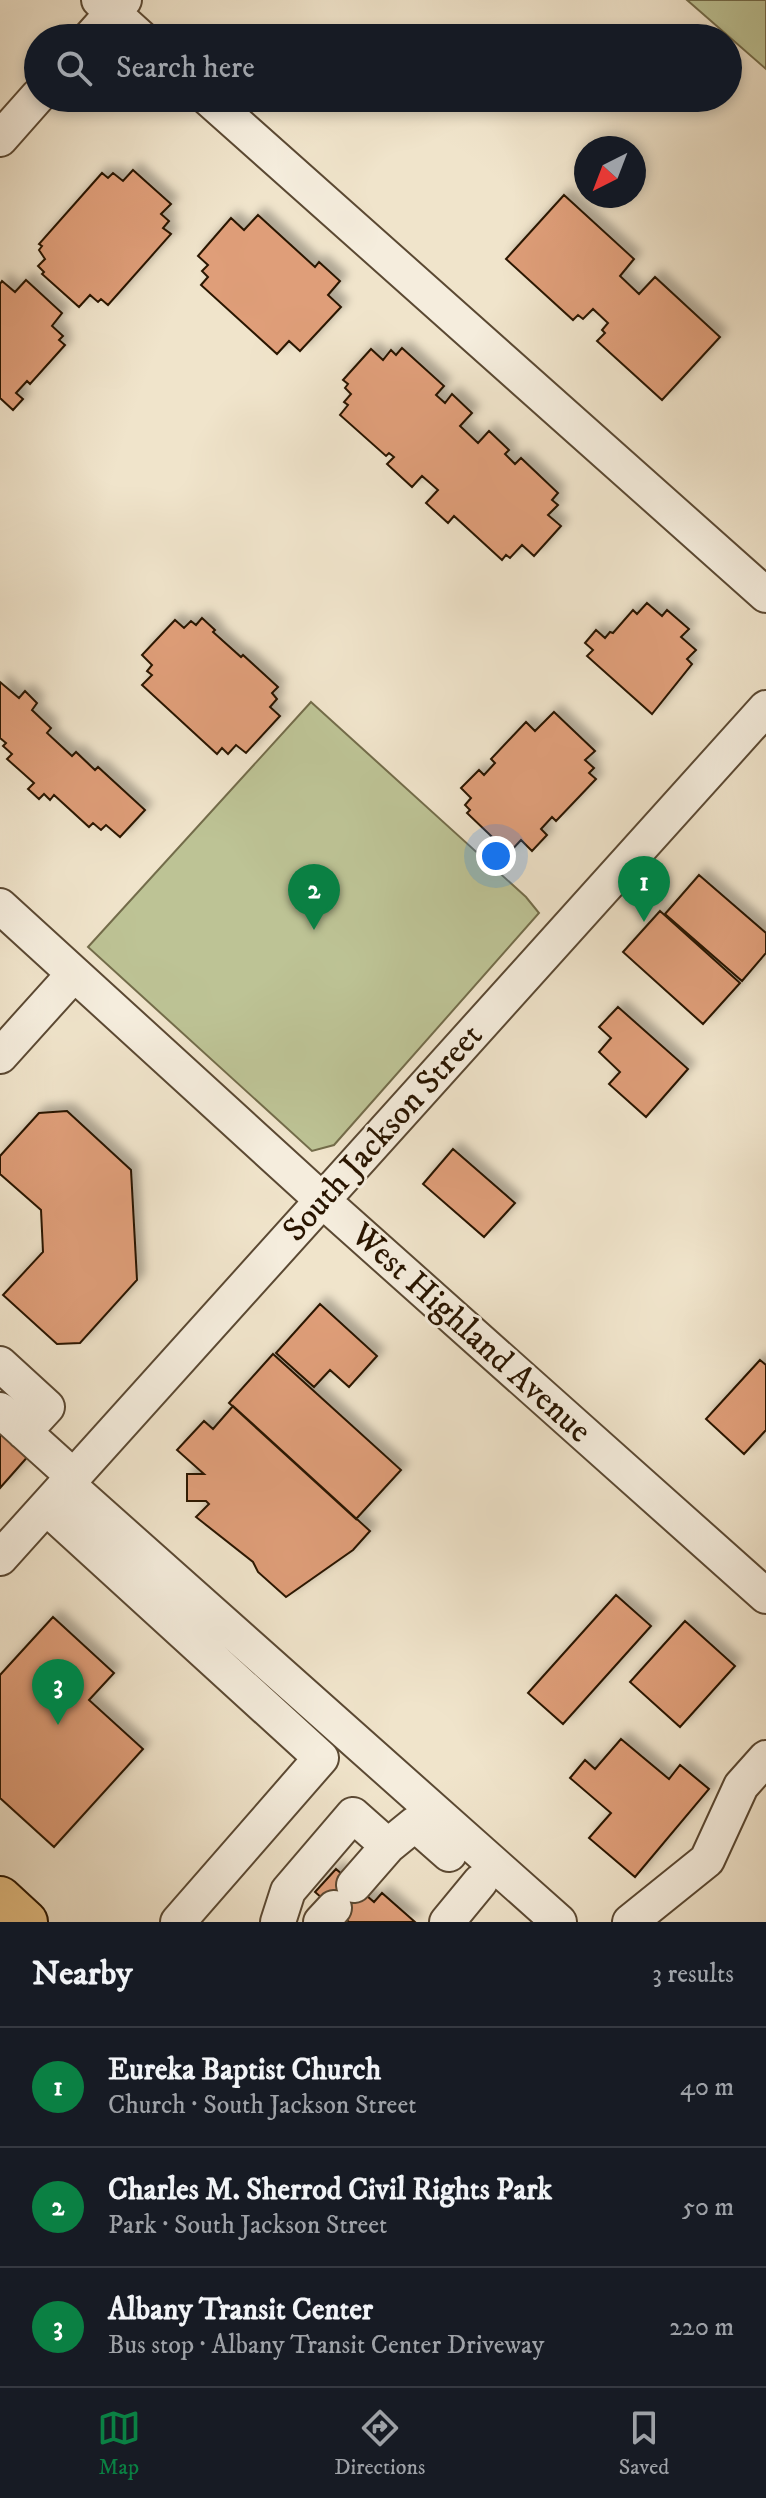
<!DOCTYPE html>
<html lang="en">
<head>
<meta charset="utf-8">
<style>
  body { margin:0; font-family:"IM FELL DW Pica",serif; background:#242831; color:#f1f3f6 }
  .compass { position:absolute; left:574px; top:136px; width:72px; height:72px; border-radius:50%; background:#171b24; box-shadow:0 4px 12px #0003; rotate:222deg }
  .you { position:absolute; left:496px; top:856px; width:28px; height:28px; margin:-20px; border:6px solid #fff; border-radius:50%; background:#1a73e8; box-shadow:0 0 0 12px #1a73e833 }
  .badge { display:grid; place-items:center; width:52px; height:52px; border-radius:50%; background:#0b8043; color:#fff; font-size:26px; font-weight:700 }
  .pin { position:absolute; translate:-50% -66px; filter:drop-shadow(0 2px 4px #0008) }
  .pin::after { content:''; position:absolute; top:42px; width:28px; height:24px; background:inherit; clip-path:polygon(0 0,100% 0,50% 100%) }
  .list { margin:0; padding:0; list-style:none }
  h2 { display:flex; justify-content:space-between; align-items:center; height:104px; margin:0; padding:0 32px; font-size:34px }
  h2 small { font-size:26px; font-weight:400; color:#9ea1a6 }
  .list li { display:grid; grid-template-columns:52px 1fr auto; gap:24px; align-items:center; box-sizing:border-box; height:120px; padding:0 32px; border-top:2px solid #363941 }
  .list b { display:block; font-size:30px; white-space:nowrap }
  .list p { margin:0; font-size:26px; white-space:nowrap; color:#9ea1a6 }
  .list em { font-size:26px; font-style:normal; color:#9ea1a6 }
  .icon { flex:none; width:44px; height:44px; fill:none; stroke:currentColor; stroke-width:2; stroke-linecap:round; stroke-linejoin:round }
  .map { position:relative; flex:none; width:766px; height:1922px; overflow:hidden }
  .search { position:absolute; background:#171b24; box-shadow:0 4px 12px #0003; left:24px; right:24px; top:24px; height:88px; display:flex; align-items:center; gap:20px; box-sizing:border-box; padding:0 28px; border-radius:44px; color:#9ea1a6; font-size:30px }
  .sheet { height:464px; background:#171b24 }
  nav { display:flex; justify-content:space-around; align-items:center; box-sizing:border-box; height:112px; border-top:2px solid #363941; background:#171b24; font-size:22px; color:#9ea1a6 }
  nav a { display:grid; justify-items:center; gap:4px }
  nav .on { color:#0b8043 }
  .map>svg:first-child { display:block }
  .green { fill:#bdc395; stroke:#736c4a; stroke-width:2 }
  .building { fill:#df9e79; stroke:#291500; stroke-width:2; filter:url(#shadow) }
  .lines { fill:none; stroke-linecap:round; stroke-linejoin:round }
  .minor-casing { stroke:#5b4933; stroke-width:38 }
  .major-casing { stroke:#291500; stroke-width:46 }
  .minor { stroke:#f5eddd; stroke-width:34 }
  .major { stroke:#e8c286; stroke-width:42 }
  .labels { text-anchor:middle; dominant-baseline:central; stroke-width:6; stroke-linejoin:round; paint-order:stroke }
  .street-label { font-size:34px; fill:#291500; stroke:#f5eddd }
</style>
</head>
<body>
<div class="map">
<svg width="766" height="1922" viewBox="0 0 766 1922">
  <defs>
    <filter id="shadow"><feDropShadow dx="7" dy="-7" stdDeviation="4" flood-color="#0004"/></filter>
  </defs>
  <rect width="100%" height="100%" fill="#f0e4cb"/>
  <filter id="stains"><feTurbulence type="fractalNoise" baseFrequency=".0025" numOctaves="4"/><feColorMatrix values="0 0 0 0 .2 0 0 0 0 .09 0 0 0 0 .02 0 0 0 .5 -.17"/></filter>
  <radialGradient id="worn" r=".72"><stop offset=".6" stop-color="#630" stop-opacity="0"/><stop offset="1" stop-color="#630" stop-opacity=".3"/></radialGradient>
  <path class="green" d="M687,0H766V69Z
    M311,702L526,897L539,913L334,1145L312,1151L88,947Z"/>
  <path class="building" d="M133,170L171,204L161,214L169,221L163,228L171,234L108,305L101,299L98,302L90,295L79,307L42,274L44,272L38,266L45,259L39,250L42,246L39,244L102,173L108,178L113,173L123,181Z
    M564,195L634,259L620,276L639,294L655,277L720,337L662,400L597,341L605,333L602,330L608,323L593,309L583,319L578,315L573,320L506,259Z
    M258,215L315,267L319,262L340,281L328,295L341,307L300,351L289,341L277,354L201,285L208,277L202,271L208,265L198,256L231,218L244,230Z
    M26,280L62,313L52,326L63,336L59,340L65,345L30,384L27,381L16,393L23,399L13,410L0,398V284L2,281L15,292Z
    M402,348L444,386L436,395L445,403L452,394L472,413L460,426L478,443L489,431L509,450L505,454L515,464L521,458L558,493L552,500L558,505L548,515L561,526L534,556L522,545L510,558L506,555L502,560L454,516L448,523L426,503L438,490L422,476L412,487L387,464L394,457L389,453L386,456L340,415L348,405L344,402L351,394L345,388L348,384L343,380L371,349L383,360L391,350L396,355Z
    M647,603L662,616L667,610L689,629L681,637L696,650L687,659L692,664L652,714L587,656L593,650L585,643L596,630L605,638L610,632L613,633L633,610L637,614Z
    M202,618L215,630L213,632L241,657L243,655L278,687L272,693L277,699L270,707L280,716L246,753L236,745L228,754L222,748L217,754L142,685L152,675L147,671L152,665L142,655L175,620L184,628L191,621L196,625Z
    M0,682L19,698L25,691L37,703L32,710L51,728L47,733L72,756L76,752L95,770L98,767L145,810L120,837L106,825L101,830L93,823L89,827L54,795L50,800L44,794L39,799L28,789L34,783L7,759L12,754L3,746L6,743L0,738Z
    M554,712L595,751L585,760L594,768L589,773L596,779L556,821L552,817L541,829L547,835L532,851L521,840L509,853L467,813L470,810L465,805L471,798L461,788L479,770L484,775L495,763L491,759L526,722L535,731Z
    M699,875L766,933V953L742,981L665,914Z
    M660,911L740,983L703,1024L623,952Z
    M618,1007L688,1069L646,1117L609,1084L620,1072L599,1052L611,1038L599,1027Z
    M67,1111L131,1170L137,1280L80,1343L57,1344L3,1295L43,1252L41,1210L0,1174V1156L39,1113Z
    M453,1149L515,1203L484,1237L423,1184Z
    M320,1304L377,1356L349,1387L330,1370L314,1387L276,1353Z
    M273,1354L401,1470L356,1519L229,1403Z
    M760,1360L766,1365V1430L744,1454L706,1419Z
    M233,1406L370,1531L353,1550L286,1597L258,1572L253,1562L196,1517L209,1504L206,1501H187V1474H204L177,1450L204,1421L213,1429Z
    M0,1428L30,1454L0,1488Z
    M616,1595L651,1626L563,1724L528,1693Z
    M53,1617L114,1673L89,1700L143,1749L54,1847L0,1798V1675Z
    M685,1621L735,1666L680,1727L630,1682Z
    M621,1739L669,1779L680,1765L709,1789L635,1877L589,1838L611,1813L570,1778L585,1760L595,1769Z
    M336,1869L374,1902L382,1893L415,1922H349L315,1892Z"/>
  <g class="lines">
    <g class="minor-casing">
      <path id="minor" d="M99,0L141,38
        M90,38L124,0
        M208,98L766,595
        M0,139L38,96
        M0,906L322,1200L766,1596
        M0,1056L74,974
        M0,1364L47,1407L24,1432
        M0,1410L73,1476
        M67,1484L559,1922
        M46,1507L321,1758L178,1922
        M0,1558L766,708
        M354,1885L388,1846
        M278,1922L288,1891L353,1815L388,1846L415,1824L449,1854
        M321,1922L334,1908
        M447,1922L480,1882
        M630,1922L707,1860L741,1786L766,1758"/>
    </g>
    <g class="major-casing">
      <path id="major" d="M0,1898L26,1922"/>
    </g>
    <use href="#minor" class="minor"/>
    <use href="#major" class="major"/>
  </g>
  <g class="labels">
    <g class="street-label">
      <text transform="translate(383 1133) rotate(-48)">South Jackson Street</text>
      <text transform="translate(471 1333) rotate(42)">West Highland Avenue</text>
    </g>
  </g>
  <rect width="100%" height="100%" filter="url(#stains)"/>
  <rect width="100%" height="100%" fill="url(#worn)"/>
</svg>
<svg class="compass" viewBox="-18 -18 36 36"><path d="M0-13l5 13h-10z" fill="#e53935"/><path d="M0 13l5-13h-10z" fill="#9ea1a6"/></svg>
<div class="you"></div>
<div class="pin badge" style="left:644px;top:922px">1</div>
<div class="pin badge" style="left:314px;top:930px">2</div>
<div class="pin badge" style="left:58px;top:1725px">3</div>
<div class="search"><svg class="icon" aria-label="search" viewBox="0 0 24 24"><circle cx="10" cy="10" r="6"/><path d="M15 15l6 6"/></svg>Search here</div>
</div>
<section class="sheet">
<h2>Nearby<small>3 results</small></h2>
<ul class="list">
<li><span class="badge">1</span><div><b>Eureka Baptist Church</b><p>Church · South Jackson Street</p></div><em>40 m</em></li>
<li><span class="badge">2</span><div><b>Charles M. Sherrod Civil Rights Park</b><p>Park · South Jackson Street</p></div><em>50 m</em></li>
<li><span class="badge">3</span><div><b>Albany Transit Center</b><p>Bus stop · Albany Transit Center Driveway</p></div><em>220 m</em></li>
</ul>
</section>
<nav>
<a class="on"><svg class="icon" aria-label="map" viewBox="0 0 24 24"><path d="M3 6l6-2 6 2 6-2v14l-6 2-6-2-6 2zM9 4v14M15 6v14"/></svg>Map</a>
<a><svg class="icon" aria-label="directions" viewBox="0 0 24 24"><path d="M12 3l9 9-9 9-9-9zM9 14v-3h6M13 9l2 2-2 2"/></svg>Directions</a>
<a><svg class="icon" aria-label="saved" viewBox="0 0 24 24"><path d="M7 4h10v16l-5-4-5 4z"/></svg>Saved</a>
</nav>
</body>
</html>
